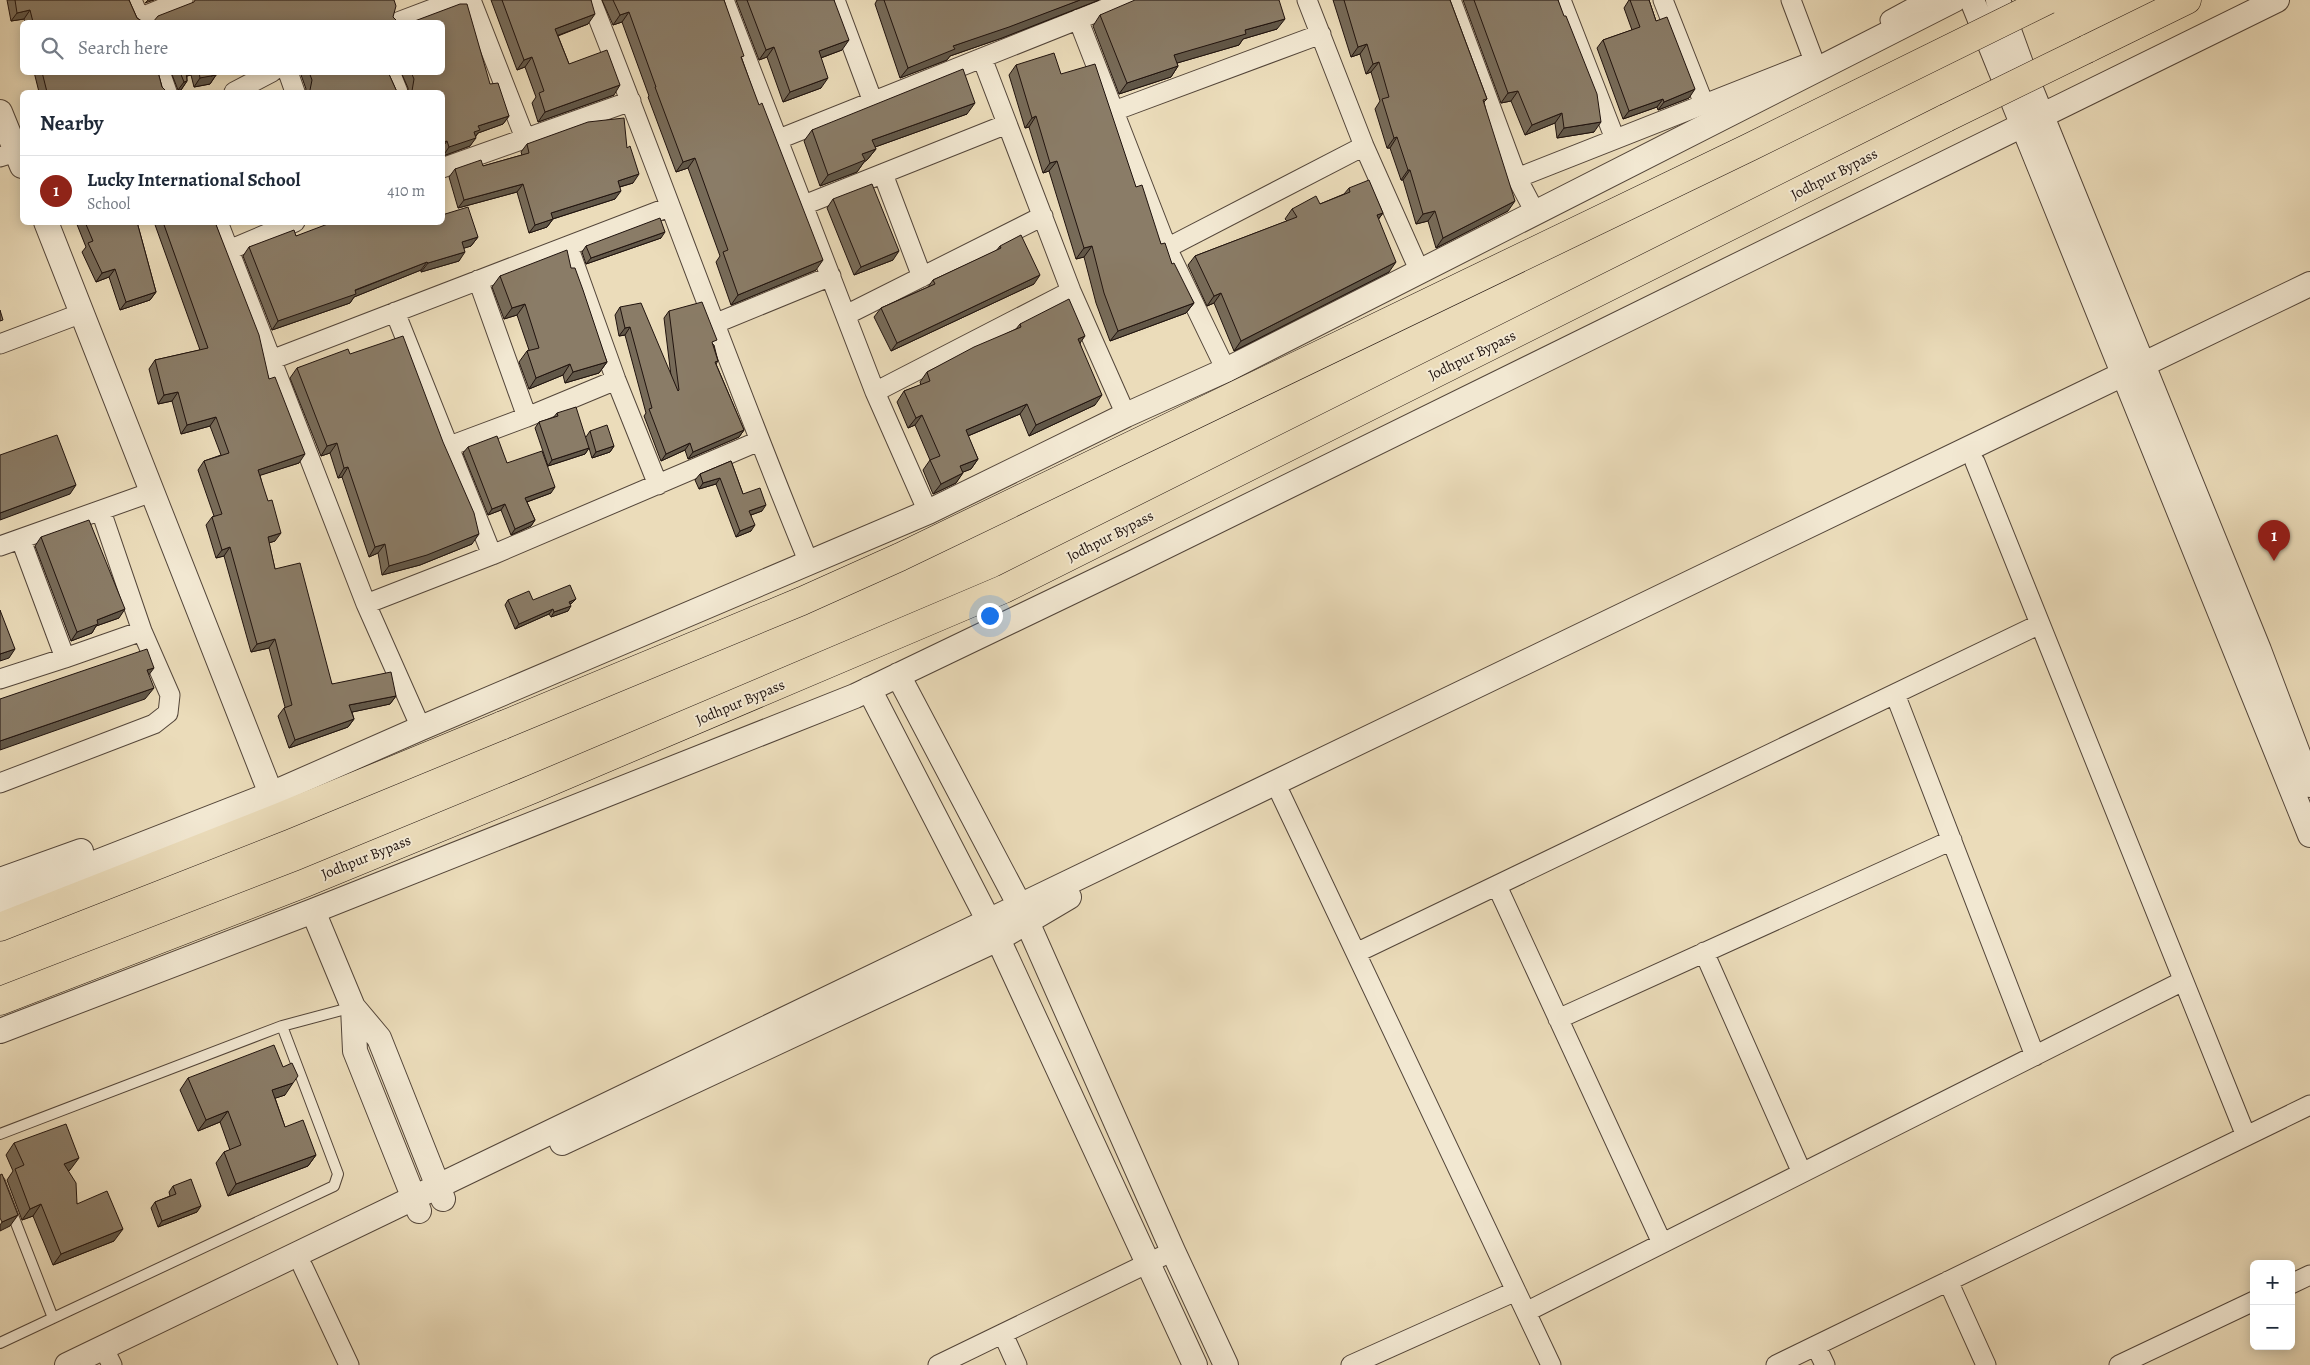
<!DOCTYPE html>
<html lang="en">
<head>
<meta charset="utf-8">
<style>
  body { margin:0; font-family:Alegreya,serif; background:#f2f2f3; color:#1f2937 }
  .controls { position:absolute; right:15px; bottom:15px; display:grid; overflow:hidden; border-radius:8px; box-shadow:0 2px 12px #0003 }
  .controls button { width:45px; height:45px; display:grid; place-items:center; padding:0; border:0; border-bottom:1px solid #e0e1e3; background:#fff; color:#1f2937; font:25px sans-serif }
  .you { position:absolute; left:989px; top:615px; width:18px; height:18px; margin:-12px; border:4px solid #fff; border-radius:50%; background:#1a73e8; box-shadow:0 0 0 8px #1a73e833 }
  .badge { display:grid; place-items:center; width:32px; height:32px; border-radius:50%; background:#8f2418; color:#fff; font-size:16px; font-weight:700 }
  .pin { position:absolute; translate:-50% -41px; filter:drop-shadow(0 1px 2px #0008) }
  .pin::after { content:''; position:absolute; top:26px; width:18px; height:15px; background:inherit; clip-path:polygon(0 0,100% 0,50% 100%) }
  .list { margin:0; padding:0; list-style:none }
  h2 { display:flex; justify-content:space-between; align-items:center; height:65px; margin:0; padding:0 20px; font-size:21px }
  h2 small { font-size:16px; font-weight:400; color:#747a83 }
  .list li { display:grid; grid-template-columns:32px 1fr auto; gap:15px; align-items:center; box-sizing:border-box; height:70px; padding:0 20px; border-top:1px solid #e0e1e3 }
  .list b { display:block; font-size:19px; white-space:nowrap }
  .list p { margin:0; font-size:16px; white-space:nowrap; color:#747a83 }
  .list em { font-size:16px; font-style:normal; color:#747a83 }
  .icon { flex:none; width:28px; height:28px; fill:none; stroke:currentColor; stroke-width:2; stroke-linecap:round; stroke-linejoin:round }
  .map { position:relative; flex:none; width:2310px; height:1365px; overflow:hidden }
  .search { position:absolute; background:#fff; box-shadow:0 2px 12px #0003; left:20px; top:20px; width:425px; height:55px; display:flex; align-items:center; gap:12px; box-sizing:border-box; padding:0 18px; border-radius:8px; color:#747a83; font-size:19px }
  .panel { position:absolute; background:#fff; box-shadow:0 2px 12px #0003; left:20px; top:90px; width:425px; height:135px; border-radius:8px }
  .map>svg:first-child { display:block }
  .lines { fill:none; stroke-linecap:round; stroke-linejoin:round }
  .service-casing { stroke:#534539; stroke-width:12 }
  .minor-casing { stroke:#534539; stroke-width:21 }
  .tertiary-casing { stroke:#534539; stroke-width:26 }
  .trunk-casing { stroke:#20130e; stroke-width:29 }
  .service { stroke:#f2e8d2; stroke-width:10 }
  .minor { stroke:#f2e8d2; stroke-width:19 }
  .tertiary { stroke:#f2e8d2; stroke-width:24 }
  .trunk { stroke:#ebdcba; stroke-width:28 }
  .trunk-bridge-casing { stroke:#20130e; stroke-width:29; stroke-linecap:butt }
  .trunk-bridge { stroke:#ebdcba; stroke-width:28 }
  .wall { fill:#776b59; stroke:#20130e }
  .shaded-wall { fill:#615748; stroke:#20130e }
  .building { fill:#8a7c67; stroke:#20130e }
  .labels { text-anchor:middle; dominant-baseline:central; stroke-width:4; stroke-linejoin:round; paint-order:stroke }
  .street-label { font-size:15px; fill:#20130e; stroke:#f2e8d2 }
</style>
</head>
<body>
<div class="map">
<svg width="2310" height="1365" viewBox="0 0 2310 1365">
  <rect width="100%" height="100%" fill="#ebdcba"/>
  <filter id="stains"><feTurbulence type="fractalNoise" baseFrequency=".004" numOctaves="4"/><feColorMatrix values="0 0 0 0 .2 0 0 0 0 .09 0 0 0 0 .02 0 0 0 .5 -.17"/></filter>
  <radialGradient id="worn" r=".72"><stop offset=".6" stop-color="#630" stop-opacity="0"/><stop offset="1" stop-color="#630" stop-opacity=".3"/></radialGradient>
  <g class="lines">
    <g class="service-casing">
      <path id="service" d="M282,1026L353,1007
        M0,1134L282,1026L338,1174L334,1186L0,1343
        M0,1182L53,1318"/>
    </g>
    <g class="minor-casing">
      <path id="minor" d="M132,0L141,22
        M471,0L525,138
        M591,0C665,187 732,377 809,563
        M724,0L875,392L928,512
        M835,0L873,102
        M1307,0L1364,146L1420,272
        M1451,0L1517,178L1536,214
        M1561,0L1615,139
        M1663,0L1704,104
        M1791,0L1814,61
        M139,18L183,0
        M1078,19L1167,248L1226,370
        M1890,20L1927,0
        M398,22L456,0
        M982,58L1071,291L1126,415
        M160,72L167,92
        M288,72L295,92
        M390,72L398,92
        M234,92L272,72
        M1114,111L1321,34
        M779,139L1127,0
        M0,157L16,152
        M442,168L631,101
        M883,174L922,277
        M1517,178L1811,62
        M804,205L1007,124
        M218,222L366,604L421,728
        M568,246L616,380L658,485
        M1167,248L1364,146
        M229,250L295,222
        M478,280L527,417
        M395,312L492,555
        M846,315L1043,216
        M714,324L831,276
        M0,344L82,313
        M271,360L669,207
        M875,392L1071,291
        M447,447L527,417L616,380
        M1975,462L2246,1136
        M0,546L152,492
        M366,604L492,555L759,441
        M65,658L142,631
        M0,679L65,658L21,540
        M1895,694L2035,1056
        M0,783L154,724L168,713L170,695L142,631L101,511
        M1281,795L1551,1365
        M1497,886L1662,1243
        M1704,952L1802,1173
        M1356,953L2040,624
        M1558,1019L1952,840
        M303,1267L349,1365
        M1948,1281L1986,1365
        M2291,1284L2310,1275
        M1526,1312L2183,981
        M1003,1334L1017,1365
        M1816,1346L1825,1365
        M103,1347L112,1365
        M938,1365L1173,1251
        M1351,1365L1516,1291
        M1776,1365L2310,1105
        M2119,1365L2254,1301"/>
    </g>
    <g class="tertiary-casing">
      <path id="tertiary" d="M1972,0L2310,835
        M1998,0L2024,72L2259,650L2310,785
        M0,112L22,166
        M46,222L271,794
        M898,675L1020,906L1173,1251L1226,1365
        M869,689L998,939L1195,1365
        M0,880L81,851
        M0,900L271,794L421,728L928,512L1126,415L1226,370L1954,0
        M313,911L353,1007L379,1038L443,1199
        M353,1007L355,1051L419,1211
        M0,1031L313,911L855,696L1130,564L2277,0
        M562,1143L998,939L1069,897
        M67,1365L2310,284"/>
    </g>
    <g class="trunk-casing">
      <path id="trunk" d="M2087,49L2187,0
        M0,927L280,817L503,725
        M0,1001L305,883L533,789L1004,589L1946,118"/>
    </g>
    <use href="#service" class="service"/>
    <use href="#minor" class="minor"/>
    <use href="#tertiary" class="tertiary"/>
    <use href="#trunk" class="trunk"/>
    <g class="trunk-bridge-casing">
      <path id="trunk-bridge" d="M1946,118L2087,49
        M503,725L802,601L900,557L1750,147L2048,0"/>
    </g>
    <use href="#trunk-bridge" class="trunk-bridge"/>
  </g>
  <path class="wall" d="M7,0H129L137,18L143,22H25L24,19L11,21Z
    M491,0H591L588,24L558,36L569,64L614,95L538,122L532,103L536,97L525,67L517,70Z
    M602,0H724L742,59L816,270L731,305L716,262L720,256L688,168L676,172L648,97L649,96L622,22L613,25Z
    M736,0H834L842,50L821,58V88L783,102L767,57L759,60Z
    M877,0H1099L1002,38L950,56L947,60L900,78L875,4Z
    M1333,0H1450L1487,99L1484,102L1508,211L1436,248L1428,221L1416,224L1403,180H1401L1390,148H1387L1375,109L1380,101L1371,72L1366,74L1360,54L1351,57Z
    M1463,0H1558L1594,132L1557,138L1555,123L1525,135L1511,101L1501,103Z
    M1629,0H1649L1656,21L1689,98L1658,110L1657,107L1623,119L1597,48L1603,40L1632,30L1624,8Z
    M1100,15L1277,29L1243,39L1239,45L1177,63L1178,66L1171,77L1119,94L1093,26Z
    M1016,65L1061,74L1136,187L1161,244L1194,303L1186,313L1110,341L1096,303L1084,257L1076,259L1049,171L1043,173L1029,127L1025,128L1009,75Z
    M34,72H158L162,87L167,92H39Z
    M171,72H222L216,75L210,84L194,87L191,75L187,76V81L181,90H178Z
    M300,72H388L397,92H398H305L306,89Z
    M401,72H442L490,84L509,116L503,124L478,133L470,146L443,156L442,92H408V88Z
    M967,114L875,147L876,149L867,160L864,162L857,172L820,186L804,141L812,130Z
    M527,144L627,148L633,183L620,187L615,199L553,219L547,227L529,233L517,192L458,208L449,177L455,169L483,166L522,155L521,152Z
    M1349,188L1383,213L1378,220L1389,272L1234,351L1214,303L1207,306L1188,265L1195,256L1287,221L1285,219L1292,209L1320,204L1344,194Z
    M833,199L893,260L854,275L827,208Z
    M76,222H137L156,292L150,300L120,310L109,277L96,282L82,252L86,247Z
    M154,222H215L269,379L299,463L260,475L275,541L269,543L275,569L332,684L396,696L390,704L352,712L354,719L348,727L289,748L278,716L284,708L285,707L269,648L251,652L224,556L216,558L206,525L212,517L214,516L198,470L204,461L221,455L210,426L181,434L172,401L158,404L149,369L155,360L200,350Z
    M296,236L478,237L471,246L464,248L459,261L421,272V270L354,297L350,303L272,330L243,256L249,247Z
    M661,238L586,264L582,252L586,246Z
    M1000,246L1034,284L891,351L874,317L881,308L928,287L933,280L996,251Z
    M571,268L607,362L599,373L565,383L563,375L529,389L519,362L527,351L529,350L517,315L504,319L492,287L500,276Z
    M620,307L671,376L664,318L669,311L714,345L718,361L716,364L744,430L739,437L688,459L685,450L661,461L644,416L646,413L625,335L619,336L615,315Z
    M1020,324L1080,343L1095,405L1029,436L1020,414L968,436L978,459L971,469L963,472L956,483L933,494L923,470L930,460L915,425L908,428L897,402L904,391L921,385L920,382L927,372L1016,329Z
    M350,354L472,544L420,565L382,575L378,553L369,557L342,477L338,478L330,453L321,456L290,378L297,368Z
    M557,413L586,437L590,431L614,446L610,452L592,458L589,448L585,454L548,466L535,428L539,422L553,418Z
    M468,447L507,463L551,493L527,502L535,520L531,526L511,535L501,510L488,515L463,453Z
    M731,461L743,494L762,511L751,515V531L736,537L716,484L699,489L695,480L700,474Z
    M41,537L119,618L96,626L92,633L71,641L35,546Z
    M508,600L572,603L570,604L568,611L551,617L549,614L515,629L505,605Z
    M188,1078L285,1095L275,1098L285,1127L316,1155L308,1166L228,1196L216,1163L224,1152L230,1150L220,1122L198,1131L180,1090Z
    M14,1143L70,1170L68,1171L77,1204L114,1241L53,1265L33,1216L22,1220L7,1180L13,1171L6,1155Z
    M173,1186L197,1212L158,1227L151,1208L155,1202L170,1196L169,1192Z"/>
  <path class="shaded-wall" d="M148,0H154L145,3Z
    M1080,0H1099L1002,38L950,56L947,60L900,78L908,68L953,46Z
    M30,10L24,19L11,21L17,13Z
    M629,12L622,22L613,25L620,15Z
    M595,14L588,24L548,39L555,29Z
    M1285,19L1277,29L1243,39L1239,45L1167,66L1174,55L1245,30Z
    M849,40L842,50L812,61L819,51Z
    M1367,44L1360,54L1351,57L1358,47Z
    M774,47L767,57L759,60L766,50Z
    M532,57L525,67L517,70L524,60Z
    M1379,62L1371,72L1366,74L1373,64Z
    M1178,66L1171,77L1119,94L1127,83Z
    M183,72H192L191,75L182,77Z
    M212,72H222L211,76L216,75L210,84L194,87L200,78Z
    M828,78L821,88L783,102L790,92Z
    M187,81L181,90H178L184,82Z
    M620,85L614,95L538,122L545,112Z
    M1695,89L1689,98L1658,110L1664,102Z
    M1518,91L1511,101L1501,103L1508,93Z
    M1663,99L1657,107L1623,119L1629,111Z
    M975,103L967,114L864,151L872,140Z
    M1562,113L1555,123L1525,135L1532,125Z
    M509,116L503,124L478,133L474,138H476L470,146L443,156L449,147L478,126Z
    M1036,116L1029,127L1025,128L1032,118Z
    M1601,122L1594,132L1557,138L1564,128Z
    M1397,137L1390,148H1387L1394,138Z
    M447,141L442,148V143Z
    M876,149L867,160L864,162L857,172L820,186L828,175L862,154Z
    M695,158L688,168L676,172L683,162Z
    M1057,161L1049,171L1043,173L1050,163Z
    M1408,170H1410L1403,180H1401Z
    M639,174L633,183L612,189L618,181Z
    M523,184L517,192L458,208L464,200Z
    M621,191L615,199L546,221L551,213Z
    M1515,201L1508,211L1436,248L1443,238Z
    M1435,211L1428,221L1416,224L1423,214Z
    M1383,213L1376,222L1377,215Z
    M553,219L547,227L529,233L535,225Z
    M665,232L661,238L586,264L591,258Z
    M478,237L471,246L455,251L462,242Z
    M1092,246L1084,257L1076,259L1084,248Z
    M899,251L893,260L854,275L861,267Z
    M465,252L459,261L421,272L428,263Z
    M823,260L816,270L731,305L738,295Z
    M427,262L421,270L354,297L350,303L272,330L278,321Z
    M1396,262L1389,272L1234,351L1241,341Z
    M115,269L109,277L96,282L102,273Z
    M1040,275L1034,284L891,351L897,343Z
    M156,292L150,300L120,310L126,302Z
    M1221,293L1214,303L1207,306L1214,296Z
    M1194,303L1186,313L1110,341L1118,331Z
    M525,304L517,315L504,319L512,308Z
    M630,327L625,335L619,336L625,328Z
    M1085,336L1078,346V339Z
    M607,362L599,373L565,383L573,372Z
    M570,364L563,375L529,389L536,378Z
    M178,392L172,401L158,404L164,395Z
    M1102,395L1095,405L1029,436L1036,425Z
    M1027,404L1020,414L958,440L966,430Z
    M922,415L915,425L908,428L916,418Z
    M216,417L210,426L181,434L187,425Z
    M744,430L739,437L688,459L693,452Z
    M337,443L330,453L321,456L327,446Z
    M690,443L685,450L661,461L666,454Z
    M614,446L610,452L592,458L596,452Z
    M589,448L585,454L548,466L552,460Z
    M305,454L299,463L252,478L258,470Z
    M978,459L971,469L953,476L960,466Z
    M348,467L342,477L338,478L344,468Z
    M963,473L956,483L933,494L941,484Z
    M720,478L716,484L699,489L703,483Z
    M76,485L70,494L0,520V513Z
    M555,487L551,493L521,504L525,498Z
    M505,504L501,510L488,515L492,509Z
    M766,505L762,511L745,517L749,511Z
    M535,520L531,526L511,535L515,529Z
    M755,525L751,531L736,537L740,531Z
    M281,533L275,541L262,545L268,537Z
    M479,534L472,544L420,565L382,575L389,566Z
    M385,544L378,553L369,557L375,547Z
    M230,547L224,556L216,558L222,550Z
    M576,599L572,603L566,606L569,602Z
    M571,606L568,611L551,617L554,612Z
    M125,609L119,618L96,626L92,633L71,641L77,632L97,620Z
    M553,609L549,614L515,629L519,624Z
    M275,639L269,648L251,652L257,644Z
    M15,649L9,658L0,661V654Z
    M154,668L145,680L147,670Z
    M154,688L145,699L0,750V741Z
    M396,696L390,704L343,714L349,705Z
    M354,719L348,727L289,748L295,740Z
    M293,1083L285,1095L264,1102L272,1090Z
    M228,1111L220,1122L198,1131L206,1120Z
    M316,1155L308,1166L228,1196L236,1184Z
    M79,1158L70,1170L56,1176L64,1164Z
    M41,1204L33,1216L22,1220L30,1209Z
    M201,1206L197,1212L158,1227L162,1221Z
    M18,1215L10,1226L0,1231V1225L2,1222Z
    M123,1229L114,1241L53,1265L61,1254Z"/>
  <path class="building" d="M15,0H129L137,18L143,22H33L30,10L17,13Z
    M195,0H394L396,6L393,17L398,22H153L158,16L194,2Z
    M502,0H591L595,14L555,29L569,64L607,50L620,85L545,112L539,93L544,91L532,57L524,60Z
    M613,0H724L744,56L741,57L759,105L762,103L823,260L738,295L723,252L728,250L695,158L683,162L655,87H656L629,12L620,15Z
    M747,0H834L849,40L819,51L828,78L790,92L774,47L766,50Z
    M884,0H1080L1009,27L953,46L955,49L908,68Z
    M1135,0H1279L1285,19L1245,30L1246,34L1174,55L1178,66L1127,83L1100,15Z
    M1344,0H1450L1487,99L1483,100L1515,201L1443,238L1435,211L1423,214L1410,170H1408L1397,137L1394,138L1382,99L1389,97L1379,62L1373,64L1367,44L1358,47Z
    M1474,0H1558L1564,16H1566L1597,94L1601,122L1564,128L1562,113L1532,125L1518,91L1508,93Z
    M1630,0H1649L1656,21L1667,17L1695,89L1664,102L1663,99L1629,111L1603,40L1640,27Z
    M460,4H467L490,84L498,83L509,116L478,126L480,130L474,132L476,138L449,147L447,141L442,143V92H408L412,91L414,79L411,72H442V22H412Z
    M1054,53L1061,74L1095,64L1136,187L1142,185L1161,244L1165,243L1172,264L1174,263L1194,303L1118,331L1104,293L1092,246L1084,248L1057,161L1050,163L1036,116L1032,118L1016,65Z
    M963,69L975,103L872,140L876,149L862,154L865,160L828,175L812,130Z
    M42,72H158L162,87L167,92H47Z
    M180,72H186L187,81L184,82Z
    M199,72H215L216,75L200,78Z
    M309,72H388L397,92H398H311L310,90L312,80Z
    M624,118L627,148L630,146L639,174L618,181L621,191L551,213L553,219L535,225L523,184L464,200L455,169L481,160L483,166L529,153L527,144L588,122Z
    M1369,180L1383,213L1377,215L1396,262L1241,341L1221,293L1214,296L1195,256L1297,217L1292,209L1316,196L1320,204L1350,192L1349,188Z
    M872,184L899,251L861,267L833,199Z
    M468,207L478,237L462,242L465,252L428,263L427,262L355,290L356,294L278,321L249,247L294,230L296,236L333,222H442V215Z
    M660,218L665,232L591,258L586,246Z
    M85,222H137L156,292L126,302L115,269L102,273L88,243L93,241Z
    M163,222H215L259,335L269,379L275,377L305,454L258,470L268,501L272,500L281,533L268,537L275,569L300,563L332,684L391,672L396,696L349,705L354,719L295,740L284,708L292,705L275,639L257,644L230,547L222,550L212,517L222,514L204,461L229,453L216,417L187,425L178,392L164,395L155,360L208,348Z
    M1021,235L1040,275L897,343L881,308L935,284L933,280L1001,248L1000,246Z
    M567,250L571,268H575L583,290L607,362L573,372L570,364L536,378L527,351L539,348L525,304L512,308L500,276Z
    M1069,299L1085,336L1078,339L1102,395L1036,425L1027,404L966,430L978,459L960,466L963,473L941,484L930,460L940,456L922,415L916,418L904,391L930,381L927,372L974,347L1021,327L1020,324Z
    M702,302L717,340L712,342L718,361L715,362L744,430L693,452L690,443L666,454L649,409L652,408L630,327L625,328L620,307L641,303L678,391L679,390L669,311Z
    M0,310L3,320L0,321Z
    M403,336L443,442L474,513L479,534L427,555L389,566L385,544L375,547L348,467L344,468L337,443L327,446L297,368L348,349L350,354Z
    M576,407L589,448L552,460L539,422L558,416L557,413Z
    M607,425L614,446L596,452L590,431Z
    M57,435L76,485L0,513V455Z
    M497,436L507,463L542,451L555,487L525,498L535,520L515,529L505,504L492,509L468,447Z
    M731,461L743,494L760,488L766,505L749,511L755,525L740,531L720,478L703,483L700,474Z
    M89,520L125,609L97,620L98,624L77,632L41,537Z
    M570,585L576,599L569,602L571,606L554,612L553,609L519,624L508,600L529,591L533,600Z
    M0,610L15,649L0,654Z
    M147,649L154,668L147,670L154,688L0,741V699Z
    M274,1045L283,1067L292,1063L298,1076L293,1083L272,1090L285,1127L303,1120L316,1155L236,1184L224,1152L241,1145L228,1111L206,1120L188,1078Z
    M66,1124L79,1158L64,1164L76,1183L77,1204L107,1191L123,1229L61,1254L41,1204L30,1209L15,1169L24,1165L14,1143Z
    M2,1174L18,1215L2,1222L0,1218V1175Z
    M191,1179L201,1206L162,1221L155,1202L176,1194L173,1186Z"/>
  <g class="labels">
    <g class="street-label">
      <text transform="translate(1834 174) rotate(-27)">Jodhpur Bypass</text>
      <text transform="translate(1472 355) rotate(-26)">Jodhpur Bypass</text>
      <text transform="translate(1110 536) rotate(-27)">Jodhpur Bypass</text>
      <text transform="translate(740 702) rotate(-23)">Jodhpur Bypass</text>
      <text transform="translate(366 857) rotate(-22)">Jodhpur Bypass</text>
    </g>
  </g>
  <rect width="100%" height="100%" filter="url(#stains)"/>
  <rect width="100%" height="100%" fill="url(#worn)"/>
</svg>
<div class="controls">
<button>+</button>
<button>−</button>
</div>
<div class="you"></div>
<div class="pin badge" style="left:2274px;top:561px">1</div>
<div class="search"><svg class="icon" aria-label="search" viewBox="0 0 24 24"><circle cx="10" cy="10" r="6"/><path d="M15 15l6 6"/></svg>Search here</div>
<section class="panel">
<h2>Nearby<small></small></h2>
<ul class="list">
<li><span class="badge">1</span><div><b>Lucky International School</b><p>School</p></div><em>410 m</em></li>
</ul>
</section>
</div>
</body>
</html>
